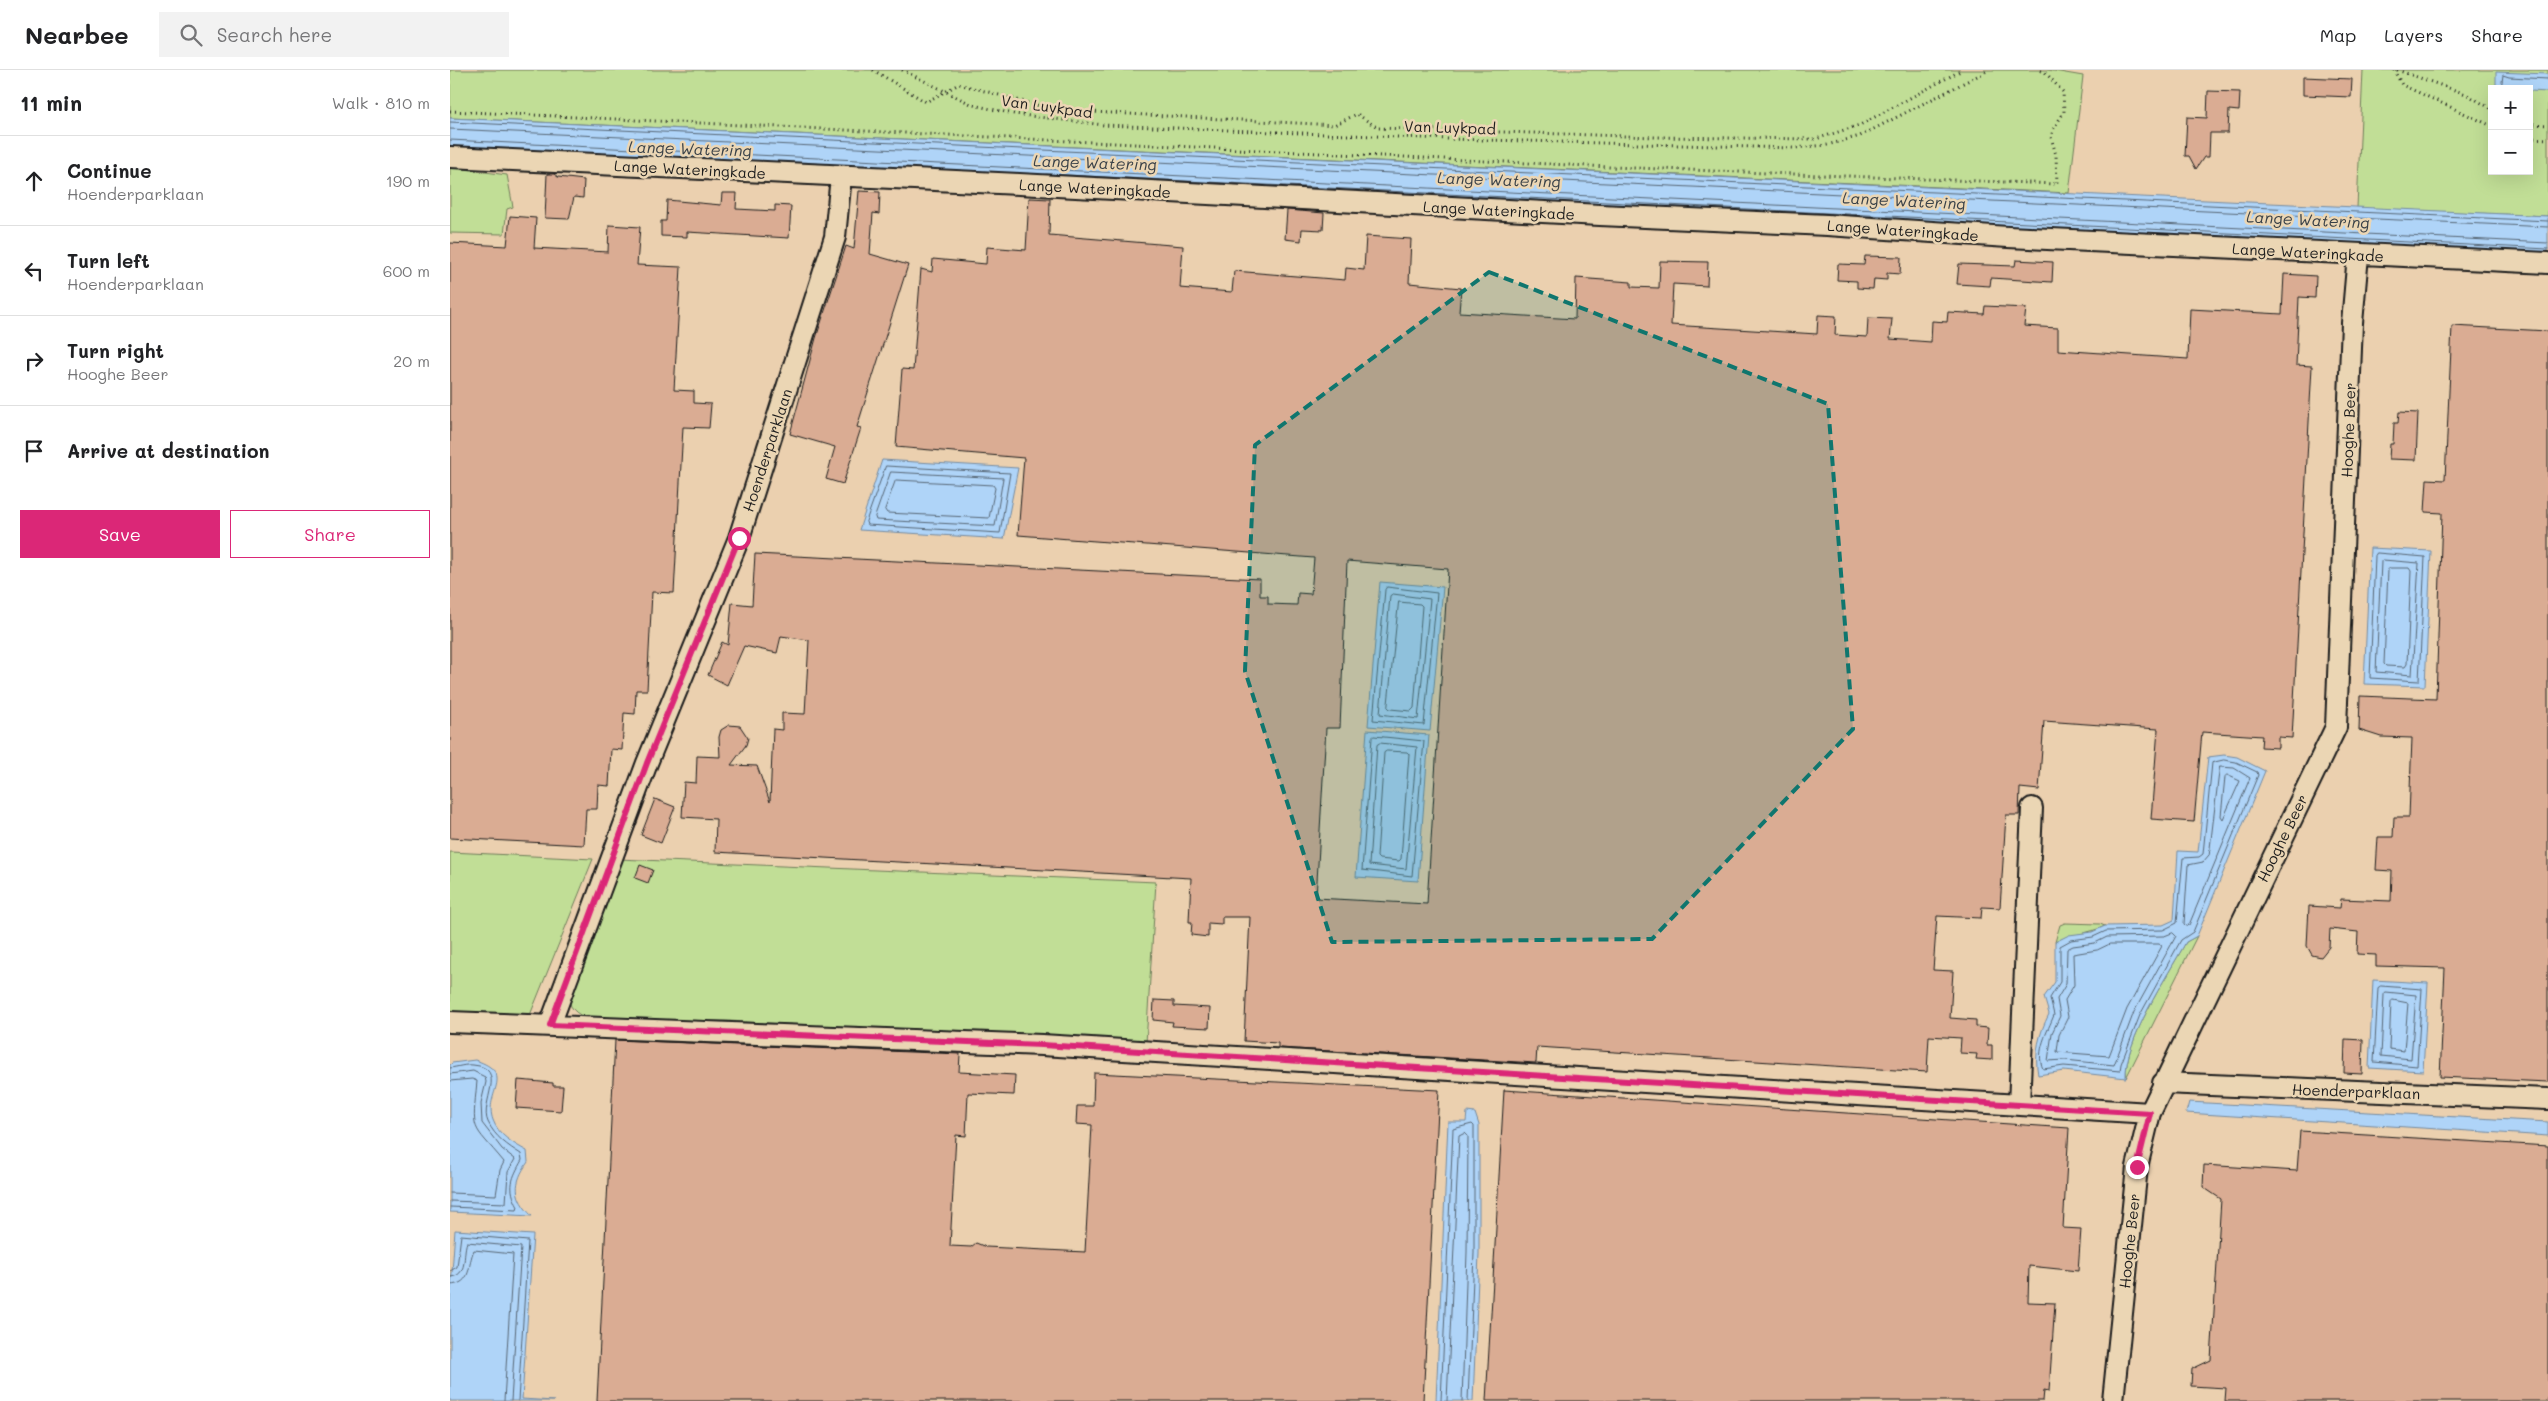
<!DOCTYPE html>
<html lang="en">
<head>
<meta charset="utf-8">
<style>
  body { margin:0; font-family:Mali,sans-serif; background:#f2f2f2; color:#202124 }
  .controls { position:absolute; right:15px; top:15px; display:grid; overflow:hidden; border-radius:0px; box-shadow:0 5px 20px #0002 }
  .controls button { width:45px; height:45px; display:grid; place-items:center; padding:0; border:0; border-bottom:1px solid #e0e0e0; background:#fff; color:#202124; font:25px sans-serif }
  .stop { position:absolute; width:15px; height:15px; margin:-11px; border:4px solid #db2777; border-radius:50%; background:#fff }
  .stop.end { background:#db2777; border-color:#fff; box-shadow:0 1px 5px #0008 }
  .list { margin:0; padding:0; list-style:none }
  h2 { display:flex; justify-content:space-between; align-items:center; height:65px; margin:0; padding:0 20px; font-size:21px }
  h2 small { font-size:16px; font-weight:400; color:#757577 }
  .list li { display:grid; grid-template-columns:32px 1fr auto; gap:15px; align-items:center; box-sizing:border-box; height:90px; padding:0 20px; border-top:1px solid #e0e0e0 }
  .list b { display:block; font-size:19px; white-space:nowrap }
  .list p { margin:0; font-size:16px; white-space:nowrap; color:#757577 }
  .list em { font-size:16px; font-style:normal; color:#757577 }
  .actions { display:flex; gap:10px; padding:15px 20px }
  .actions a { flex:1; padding:11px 0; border:1px solid #db2777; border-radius:0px; text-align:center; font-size:18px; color:#db2777 }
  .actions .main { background:#db2777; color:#fff }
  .icon { flex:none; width:28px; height:28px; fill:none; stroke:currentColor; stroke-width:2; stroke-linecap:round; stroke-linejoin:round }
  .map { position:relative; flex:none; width:2098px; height:1331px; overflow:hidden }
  header { display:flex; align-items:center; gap:30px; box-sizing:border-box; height:70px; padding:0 25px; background:#fff; border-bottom:1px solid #e0e0e0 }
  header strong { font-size:24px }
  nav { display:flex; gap:28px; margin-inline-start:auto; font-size:18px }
  .search { width:350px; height:45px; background:#f2f2f2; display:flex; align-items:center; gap:12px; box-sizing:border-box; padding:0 18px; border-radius:0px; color:#757577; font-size:19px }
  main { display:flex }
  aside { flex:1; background:#fff }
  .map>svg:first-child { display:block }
  .green { fill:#c1de96; stroke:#6e7d59; fill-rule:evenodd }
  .water { fill:#afd4f8; stroke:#748aa0 }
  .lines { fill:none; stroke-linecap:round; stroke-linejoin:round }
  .shore { stroke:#576674; stroke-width:1 }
  .building { fill:#daac93; stroke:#1c1c1c; fill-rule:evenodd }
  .minor-casing { stroke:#1c1c1c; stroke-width:24 }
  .path { stroke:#1c1c1c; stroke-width:3; stroke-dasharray:1 4; stroke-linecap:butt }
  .minor { stroke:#ebd6b4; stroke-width:20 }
  .route { stroke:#db2777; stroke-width:6 }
  .marked { fill:#0f766e; fill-opacity:0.2; stroke:#0f766e; stroke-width:4; stroke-dasharray:10 6; stroke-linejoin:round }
  .labels { text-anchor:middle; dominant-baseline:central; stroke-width:5; stroke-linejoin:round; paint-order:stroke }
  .street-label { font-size:15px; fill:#1c1c1c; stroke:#ebd6b4 }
  .water-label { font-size:16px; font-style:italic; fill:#394148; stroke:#ebd6b4 }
</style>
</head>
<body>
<header>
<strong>Nearbee</strong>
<div class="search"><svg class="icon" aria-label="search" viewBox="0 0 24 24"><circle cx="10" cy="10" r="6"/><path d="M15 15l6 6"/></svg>Search here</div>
<nav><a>Map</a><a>Layers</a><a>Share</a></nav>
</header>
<main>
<aside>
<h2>11 min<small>Walk · 810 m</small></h2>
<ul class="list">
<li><svg class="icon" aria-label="ahead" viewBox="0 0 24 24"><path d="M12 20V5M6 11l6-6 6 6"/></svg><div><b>Continue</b><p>Hoenderparklaan</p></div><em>190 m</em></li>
<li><svg class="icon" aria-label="left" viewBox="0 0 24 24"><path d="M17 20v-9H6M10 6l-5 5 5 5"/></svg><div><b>Turn left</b><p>Hoenderparklaan</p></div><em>600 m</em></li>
<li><svg class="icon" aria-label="right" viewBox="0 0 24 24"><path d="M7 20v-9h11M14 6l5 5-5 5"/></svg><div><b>Turn right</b><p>Hooghe Beer</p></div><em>20 m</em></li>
<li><svg class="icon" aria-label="arrive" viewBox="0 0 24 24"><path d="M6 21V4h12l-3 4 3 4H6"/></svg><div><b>Arrive at destination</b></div></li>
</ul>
<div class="actions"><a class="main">Save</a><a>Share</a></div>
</aside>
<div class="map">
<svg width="2098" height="1331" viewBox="0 0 2098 1331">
  <rect width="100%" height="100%" fill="#ebd0af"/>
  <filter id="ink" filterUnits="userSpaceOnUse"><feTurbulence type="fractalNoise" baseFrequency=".02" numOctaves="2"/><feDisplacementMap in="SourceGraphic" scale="10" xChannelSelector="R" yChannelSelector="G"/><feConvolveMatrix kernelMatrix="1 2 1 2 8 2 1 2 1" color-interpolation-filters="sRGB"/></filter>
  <g filter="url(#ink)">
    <path class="green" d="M0,0H1598L1633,6L1619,123L0,48Z
      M1913,0H2098V146L1907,138ZM2042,19H2079V101H2042Z
      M0,97L57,105L63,137L57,139L54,164L0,163Z
      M0,782L143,789L78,950L0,947Z
      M168,789L706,812L696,973L278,951L144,950C130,946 121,942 118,928Z
      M1615,853L1650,854L1655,856C1638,864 1621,864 1605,872L1610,855Z
      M1747,866L1676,1008C1674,970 1717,907 1736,872Z"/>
    <path class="water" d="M2046,2L2098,4V22L2046,19Z
      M0,48L2098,146V184L0,81Z
      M432,390L568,398L554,469L409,460Z
      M1920,478L1981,481L1975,616L1914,614Z
      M930,512L993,517L980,661L918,656Z
      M917,660L979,665L968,811L906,807Z
      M1774,685L1787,687L1815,701L1747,866L1736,872C1717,907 1674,970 1676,1008L1614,1001L1588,1005C1584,983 1589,964 1599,944L1594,927L1605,912V872L1619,865L1642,862L1655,856L1713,855L1724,850L1728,781L1748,782L1758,687Z
      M1923,910L1978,913L1973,1001L1919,998Z
      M25,990C68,1004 33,1023 43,1050C48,1065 64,1074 77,1081L78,1092C63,1113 63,1127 82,1146L0,1142V995L2,993Z
      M1739,1032L2098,1052V1066L1736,1043Z
      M1017,1042L1025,1043L1029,1055V1183L1023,1331H986L998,1052H1016Z
      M5,1160L83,1165L72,1329L104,1331H0V1231Z"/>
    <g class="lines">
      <path class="shore" d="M2051,19L2053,5L2059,7L2098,9
        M0,52L2098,151
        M0,59L2098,157
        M0,70L2098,173
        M596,104L2098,179
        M436,396L560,403L550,463L417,455L416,452Z
        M441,402L553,408L545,456L426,450L425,447Z
        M446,410L543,415L545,418L539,448L437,443L435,440Z
        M1927,483L1975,487L1969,611L1920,608L1925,486Z
        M1933,490L1969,493L1962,605L1926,602L1931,492Z
        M1940,498H1959L1961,501L1957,594L1955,597L1936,596L1934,594L1938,500Z
        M937,517L987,523L974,655L923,650L935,520Z
        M943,524L980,529L968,649L930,644L940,526Z
        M949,532L970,534L972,536L964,638L961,641L940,639L938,637Z
        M924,666L974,671L962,806L912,800L922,668Z
        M930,673L967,677L956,799L919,795L927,675Z
        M937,681L957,682L959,684L951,789L949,791L929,789L927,787L934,683Z
        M1774,690L1786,692L1807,702L1808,705L1743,862L1731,870L1690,945L1671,994L1670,1001L1614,996L1593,999C1585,981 1598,961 1604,945L1600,928L1610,912V876L1621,870L1643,867L1656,861L1713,860L1727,853L1733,788L1749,787L1753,784L1762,693Z
        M1770,697L1784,698L1800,708L1739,855L1736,856L1734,854L1738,795L1753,792L1759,785Z
        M1777,705L1790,711L1773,749L1771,746L1775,707Z
        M1723,863L1726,866L1684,942L1664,995L1615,990L1598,991L1602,963L1610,946L1607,929L1616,914L1617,879L1623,876L1645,873L1657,867L1714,866Z
        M1660,874H1709L1712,876L1677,939L1659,986L1607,982L1609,965L1618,947L1615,930L1624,915L1623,884L1647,880Z
        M1931,916L1972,919L1967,996L1924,992L1928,918Z
        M1936,922L1966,925L1961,989L1931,986L1934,925Z
        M1943,930L1958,933L1954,981L1939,979L1941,932Z
        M0,998C8,997 16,994 23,995C59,998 29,1033 38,1052C45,1067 58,1076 71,1084L72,1090C62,1108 57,1117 68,1137L67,1140L0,1137
        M0,1004L23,1001L35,1007L36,1012L31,1033L32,1053L52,1079L65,1089L58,1102L56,1133L0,1131
        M0,1011L22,1009L27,1011C22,1065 21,1052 54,1092L50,1100L46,1125L0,1123
        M0,1201L7,1197L11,1165L78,1171L68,1331
        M0,1207C19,1206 12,1185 17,1172L71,1177L61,1331
        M0,1215C23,1214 17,1195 24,1180L63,1184L54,1331
        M991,1331L1003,1059L1022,1054L1024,1056V1183L1018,1331
        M997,1331L1009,1066L1015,1063L1018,1066L1017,1182L1012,1331"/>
    </g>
    <path class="building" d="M1853,7L1902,9L1901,27L1853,25Z
      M1758,21L1790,22L1789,41L1779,40L1778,63H1760L1759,87H1754L1746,99L1739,86H1735L1737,47L1757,48Z
      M97,104H104L108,107L134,110L133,128L124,127L119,149L95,148Z
      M409,121L430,122L429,144L423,143L420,184L458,195L407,357L411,358L393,414L376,409L385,377L340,364L366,268L396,176L404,179Z
      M272,123H287L286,139L325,141V135L341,136L339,168L237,162V167L211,166V151H216L217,130L271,135Z
      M579,128L600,129L599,165L733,176L730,218L782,222L784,201L895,210L896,198L914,200L916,166L961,169L959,213L1011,218L1009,242L1125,249L1126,208L1181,212V217L1209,218L1210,191L1258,192L1257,216L1223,214L1221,255L1367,264L1368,245L1386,246L1385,265L1417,267L1418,248L1442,249L1440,269L1481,272L1482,251L1497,252L1498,242L1534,244L1535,236L1576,238L1574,256L1608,258V280L1738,289L1740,239L1832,244L1834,204L1866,206L1865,228L1849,227L1846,295L1862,296L1842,668L1828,667V678L1811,677L1812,666L1752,662L1744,752L1701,749L1708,659L1594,651L1589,720L1570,718L1569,745H1556L1550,838L1532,837L1531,848L1487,846L1483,900L1503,901L1500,948L1526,950V957L1538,958L1537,975H1542V990L1526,989L1527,984L1510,983L1511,968L1479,966L1477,1002L1087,977L1086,993L828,978V973L794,971L800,847H772V854L758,853V867L741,865L742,852H739L741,808L265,782L266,749L232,747L234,712L246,713L247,686L270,687L269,667L271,660L279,655L290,656L298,668L296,675L281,695L307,696L320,732L323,659L332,660V643L355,644L359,570L331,566L327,583L294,576L277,615L258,605L272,572L278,575L282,533L302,535L305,484L810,509V526H818V534L847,535L848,523L861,524L864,488L568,465L574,388L446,377L452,299L463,300L471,199L482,202L483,189L536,194L537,177L576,180ZM897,491L998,499L977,834L866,828L876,658H890Z
      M837,140L874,143L873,160L852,159L851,171L835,169Z
      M60,146L86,148L84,178L158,182L159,155L190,157L187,195L231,197L224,320L244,321V333L261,334L259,358L233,357L224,523L202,522L197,620H186L185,644L174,643L172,680L161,679L159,716L148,715L147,739H136L134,775L0,768V173L57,176Z
      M1415,186L1451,187L1450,204L1437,203V210L1424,209L1423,219L1407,218V211L1387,210L1388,194L1414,195Z
      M1566,190L1603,192L1602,212L1541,208L1540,216L1507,214L1509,194L1565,196Z
      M2002,256L2098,261V1012L1990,1007L1995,898L1926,896V885L1907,884L1908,862L1880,859L1879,877L1871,887L1862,885L1857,876L1859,836L1890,838L1891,829L1941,831L1942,801L1926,800L1928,767H1943L1944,747H1959L1962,668L1931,667L1909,660L1910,626L1986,629L1992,443L1975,442L1977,409L1995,410Z
      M1949,342L1968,343L1966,390L1939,389L1940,374H1943L1944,353H1948Z
      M205,729L225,737L211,773L191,765Z
      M190,795L203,800L198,813L185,808Z
      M704,930L724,931V936L760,938L759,958L722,956L723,952L703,950Z
      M1895,969L1913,970L1912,1004L1894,1003Z
      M165,970L510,984L509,1002L565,1005L564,1025L518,1023L516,1066L506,1065L500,1176L521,1177L526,1173L536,1177L635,1182L642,1055L626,1054L627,1036H643L644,1003L989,1020L973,1331H147Z
      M68,1010L103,1013V1016H113L111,1041L66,1038Z
      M1054,1020L1619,1058L1613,1158L1631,1159L1628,1201L1579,1196L1578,1232L1605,1233L1599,1321L1594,1320L1593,1331H1036Z
      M1850,1061L2098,1076V1331H1775L1776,1318L1741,1316L1742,1299L1761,1290L1771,1129L1753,1117L1754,1095L1847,1101Z"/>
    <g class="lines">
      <g class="minor-casing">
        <path id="minor" d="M0,87L569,114L1150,145L1377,155L1558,167L2098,193
          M0,952L592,975L1700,1043
          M100,955L197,693L289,468L385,167L391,106
          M1713,1013L2098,1029
          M1569,1035L1582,738
          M1663,1331L1687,1097L1700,1043L1886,657L1902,253L1908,185"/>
      </g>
      <path class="path" d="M423,0L476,32L509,14L604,40L884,55L907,44L928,58L1206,67L1366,69L1410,55L1512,0
        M452,0L523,35L564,44L654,55L998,69L1344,78L1377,75L1410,66L1539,0
        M1944,0L1952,15L2042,56
        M1947,0L2016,24L2042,39
        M0,41L1160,97L1607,114L1606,85L1601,67L1604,58L1614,42L1613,22L1595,2L1588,0
        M2079,54L2098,55
        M2079,68L2098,69"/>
      <use href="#minor" class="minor"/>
    </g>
  </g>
  <g class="lines" filter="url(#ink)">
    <path class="route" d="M289,468L197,693L100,955L592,975L1700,1043L1687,1097"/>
  </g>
  <path class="marked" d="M1039,202L1378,334L1403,659L1202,869L882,872L795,601L805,375Z"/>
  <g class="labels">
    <g class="street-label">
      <text transform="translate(597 36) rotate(8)">Van Luykpad</text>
      <text transform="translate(1000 57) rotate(2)">Van Luykpad</text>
      <text transform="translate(240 99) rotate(3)">Lange Wateringkade</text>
      <text transform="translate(645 118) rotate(3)">Lange Wateringkade</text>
      <text transform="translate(1049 140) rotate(3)">Lange Wateringkade</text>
      <text transform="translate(1453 160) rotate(4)">Lange Wateringkade</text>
      <text transform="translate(1858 182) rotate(3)">Lange Wateringkade</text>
      <text transform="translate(1898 360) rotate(-88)">Hooghe Beer</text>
      <text transform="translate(317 380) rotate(-72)">Hoenderparklaan</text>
      <text transform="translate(1832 768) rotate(-64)">Hooghe Beer</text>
      <text transform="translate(1906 1021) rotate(2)">Hoenderparklaan</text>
      <text transform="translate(1679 1171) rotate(-84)">Hooghe Beer</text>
    </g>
    <g class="water-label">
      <text transform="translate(240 78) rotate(2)">Lange Watering</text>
      <text transform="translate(645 92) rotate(2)">Lange Watering</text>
      <text transform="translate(1049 109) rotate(2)">Lange Watering</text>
      <text transform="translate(1454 130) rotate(3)">Lange Watering</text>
      <text transform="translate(1858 149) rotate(3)">Lange Watering</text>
    </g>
  </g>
</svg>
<div class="controls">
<button>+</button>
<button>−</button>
</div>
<div class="stop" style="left:289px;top:468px"></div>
<div class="stop end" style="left:1687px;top:1097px"></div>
</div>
</main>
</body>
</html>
